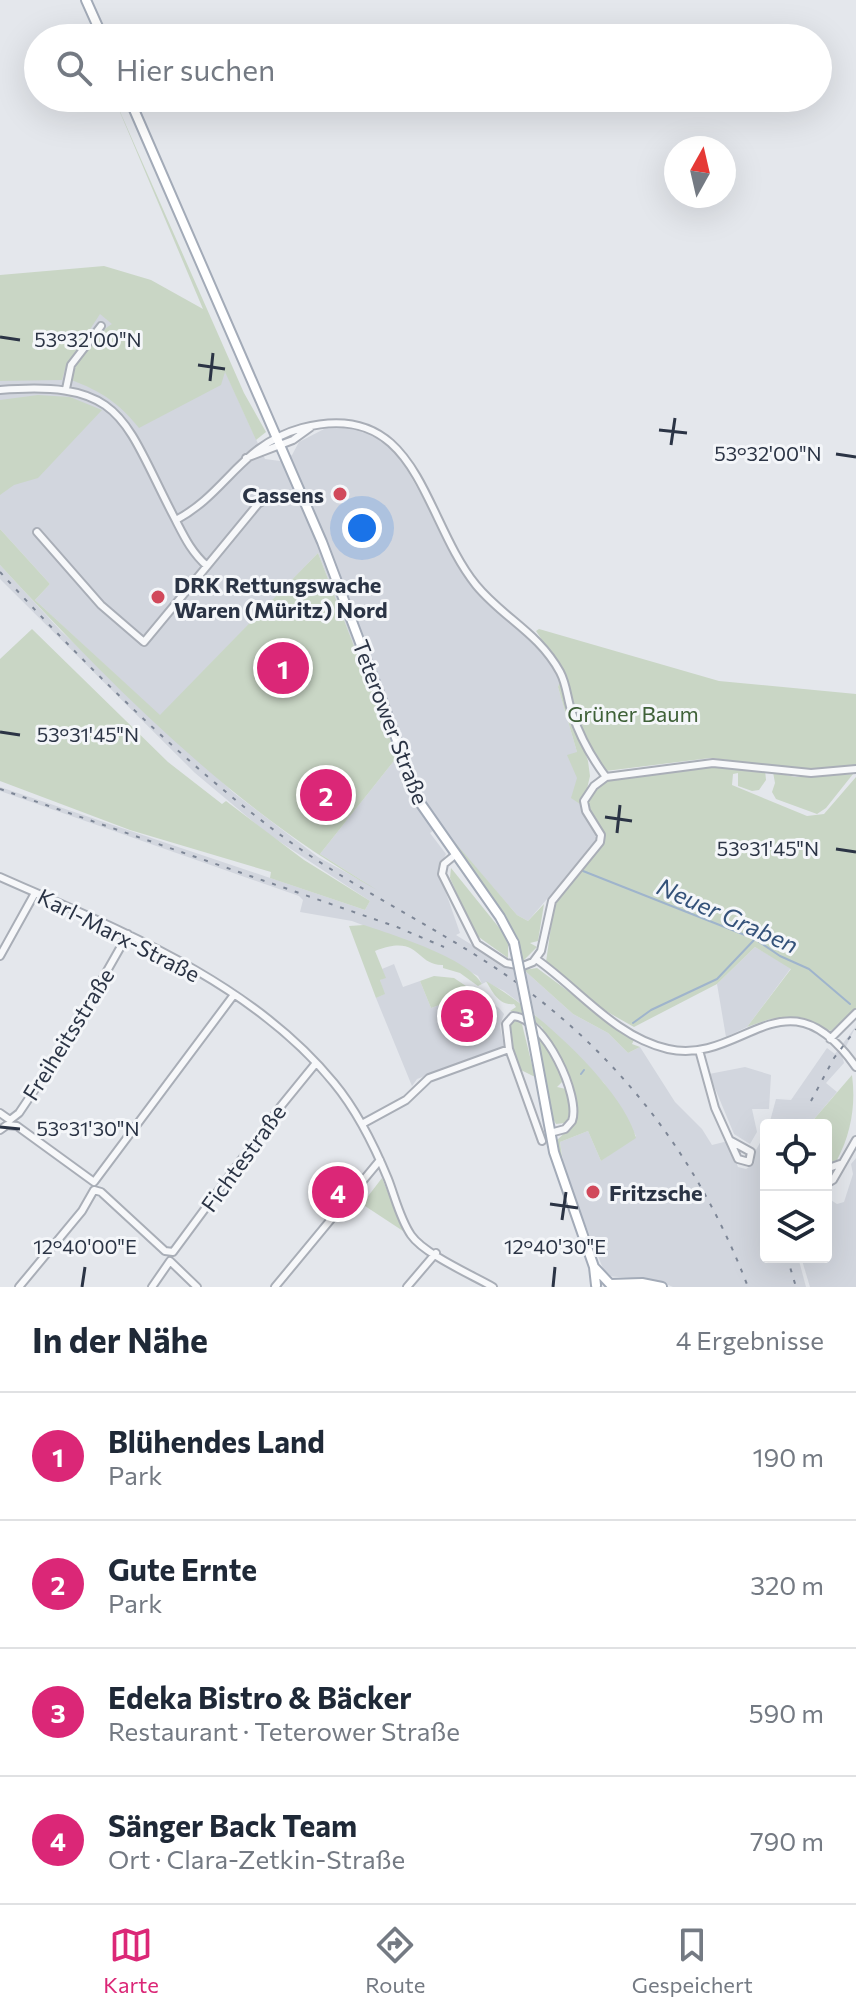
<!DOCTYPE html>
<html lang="de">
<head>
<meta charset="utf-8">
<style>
  body { margin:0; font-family:Commissioner,sans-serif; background:#f2f2f3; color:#1f2937 }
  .controls { position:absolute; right:24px; bottom:24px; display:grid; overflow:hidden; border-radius:8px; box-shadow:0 8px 32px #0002 }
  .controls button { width:72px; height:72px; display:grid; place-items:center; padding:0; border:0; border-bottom:2px solid #e0e1e3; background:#fff; color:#1f2937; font:40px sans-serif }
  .compass { position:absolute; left:664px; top:136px; width:72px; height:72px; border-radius:50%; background:#fff; box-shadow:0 8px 32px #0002; rotate:8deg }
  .you { position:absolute; left:362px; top:528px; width:28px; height:28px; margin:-20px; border:6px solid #fff; border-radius:50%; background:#1a73e8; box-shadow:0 0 0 12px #1a73e833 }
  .badge { display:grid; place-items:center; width:52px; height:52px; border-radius:50%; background:#db2777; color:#fff; font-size:26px; font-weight:700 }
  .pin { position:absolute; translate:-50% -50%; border:4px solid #fff; box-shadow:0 2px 8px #0006 }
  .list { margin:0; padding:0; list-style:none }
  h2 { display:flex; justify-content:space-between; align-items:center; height:104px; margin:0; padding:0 32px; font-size:34px }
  h2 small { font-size:26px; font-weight:400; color:#747a83 }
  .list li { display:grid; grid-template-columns:52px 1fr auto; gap:24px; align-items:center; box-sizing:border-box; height:128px; padding:0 32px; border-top:2px solid #e0e1e3 }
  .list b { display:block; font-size:30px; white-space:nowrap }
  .list p { margin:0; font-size:26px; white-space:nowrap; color:#747a83 }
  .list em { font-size:26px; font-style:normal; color:#747a83 }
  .icon { flex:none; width:44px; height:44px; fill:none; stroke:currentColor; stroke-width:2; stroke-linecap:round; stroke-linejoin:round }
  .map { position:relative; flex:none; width:856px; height:1287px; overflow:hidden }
  .search { position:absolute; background:#fff; box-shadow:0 8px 32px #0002; left:24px; right:24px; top:24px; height:88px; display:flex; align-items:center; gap:20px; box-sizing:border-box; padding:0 28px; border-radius:44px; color:#747a83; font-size:30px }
  .sheet { height:616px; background:#fff }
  nav { display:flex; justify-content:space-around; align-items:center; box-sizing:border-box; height:112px; border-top:2px solid #e0e1e3; background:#fff; font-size:22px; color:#747a83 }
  nav a { display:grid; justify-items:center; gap:4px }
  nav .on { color:#db2777 }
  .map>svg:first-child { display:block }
  .built { fill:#d2d6de }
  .green { fill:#c9d6c5 }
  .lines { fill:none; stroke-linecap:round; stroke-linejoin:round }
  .stream { stroke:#9fb4cc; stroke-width:2 }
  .minor-casing { stroke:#a9aeb7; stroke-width:10 }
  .major-casing { stroke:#a3abb8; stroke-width:12 }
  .minor { stroke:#f7f8fa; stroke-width:6 }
  .major { stroke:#fff; stroke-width:8 }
  .rail { stroke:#7d8696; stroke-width:2; stroke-dasharray:4 8; stroke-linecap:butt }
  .major-bridge-casing { stroke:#a3abb8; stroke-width:12; stroke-linecap:butt }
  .major-bridge { stroke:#fff; stroke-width:8 }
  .ticks { fill:none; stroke:#2b3445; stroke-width:3 }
  .poi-dot { fill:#d1495b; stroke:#f4f6f9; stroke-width:3 }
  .labels { text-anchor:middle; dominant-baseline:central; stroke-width:6; stroke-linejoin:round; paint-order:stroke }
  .poi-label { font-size:22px; font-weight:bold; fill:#2b3445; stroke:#f4f6f9; text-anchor:start }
  .park-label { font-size:22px; fill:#3f6138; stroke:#f4f6f9 }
  .street-label { font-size:22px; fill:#2b3445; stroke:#f4f6f9 }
  .water-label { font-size:24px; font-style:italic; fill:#34527a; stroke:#f4f6f9 }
  .ticks-label { font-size:20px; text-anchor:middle; fill:#2b3445; stroke:#f4f6f9; stroke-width:6; stroke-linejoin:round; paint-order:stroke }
</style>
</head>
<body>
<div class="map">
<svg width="856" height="1287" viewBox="0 0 856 1287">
  <rect width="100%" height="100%" fill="#e4e7ec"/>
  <path class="built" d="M0,280L204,325L265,459L280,461L292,455L299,442L326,428L341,425L382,436L398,454L470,581L531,635L561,678L558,687L577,752V778L583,806L598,834V840L528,921L517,915L440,826L430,833L446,854L438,870L460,933L456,935L509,968L524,970L573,1014L608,1033L628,1053L640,1047L675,1102L702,1129L712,1145L728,1141L738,1167L746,1169L754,1164L756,1150L766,1132V1257H798L806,1287H673L657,1280L606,1276L565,1174L560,1142L588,1131L601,1161L636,1136L604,1083L534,1014L504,991L486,982L482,984L478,976L431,951L352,921L300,912L303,900L299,896L0,791V787L365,910L370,901L268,834L195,773L0,579V565L61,631L234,793L318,857L369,885L320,854L397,757L318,553L160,716L35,600L50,584L0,529Z
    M755,947L791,968L747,1027L726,1037L717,984Z
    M394,964L403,987L420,981L431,1008L475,992L499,1008L504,1014L500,1026L504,1046L417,1079L412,1086L376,998L384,994L380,980L385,977L382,969Z
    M856,1026L842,1055L844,1063L826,1083L837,1092L809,1125H769L776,1099L791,1100L827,1048L835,1054Z
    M745,1067L771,1075L769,1109H752L757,1132L750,1144L734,1134L709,1074Z
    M856,1158V1287H810L801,1257H826V1197L837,1204L844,1202L853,1174L851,1164Z"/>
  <path class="green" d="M114,98L244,393L266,432L256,440L225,372L221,385L139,428C119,403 101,391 71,380C75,360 95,334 112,324L100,314L66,366L62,380L0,381V275L104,266L151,280L203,309Z
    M38,395L70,397L102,410L38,478L14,485L0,495V400Z
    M0,529L50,584L35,600L160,715L318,553L397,757L320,854L377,890C232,809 112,686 0,565Z
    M32,629L168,762L222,804L226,801L304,860L370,901L365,910L270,878L271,872L130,830L0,781V659Z
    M539,629L719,681L856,694V765L814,770L710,758L606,771L583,735L565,675L536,631Z
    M561,678L588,761L590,776L583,806L571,798L577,778L567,755L577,752L558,687Z
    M724,765L765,770L766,780L759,790L752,791L738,786V773L733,774L732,785L807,816L824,814L856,777V1008L831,1031L797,1017L770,1019L747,1027L791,969L755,947L717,984L634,1027C603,1010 570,990 546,962L554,906L604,838L586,806L596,788L611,778Z
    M773,772L795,777L853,774L826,808L817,814L776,799L772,792L775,783Z
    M452,839L517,915L528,921L544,904L538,941L530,943L537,947L523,961L511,927Z
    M451,868L501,930L508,941V958L476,935L450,878Z
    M364,925C393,935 468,958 482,984L478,986L460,973L443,968V965C415,966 421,933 375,951L386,978L380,980L385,994L376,998L349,926Z
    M537,968L634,1040L632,1044L640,1047L628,1053L608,1033L573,1014L524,970Z
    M434,976L454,978L475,992L431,1008L420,981Z
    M486,981C532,1006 623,1087 636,1138L601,1161L588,1131L560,1142L563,1165L556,1141L575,1123L578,1106L542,1027L522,1013L510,1011L516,1007L514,1004C499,1006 492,991 486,981Z
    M521,1020L535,1077L519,1069C514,1055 504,1036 512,1022Z
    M536,1030L548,1046L563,1081L557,1087L566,1089C570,1101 574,1113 565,1123L556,1124L552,1117Z
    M852,1075C856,1105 851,1134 837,1160L826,1164V1125H809Z
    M382,1178L402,1227L403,1231L362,1204Z"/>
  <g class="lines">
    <path class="stream" d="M583,871L755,939L780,956L809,969L850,1004
      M633,1023L651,1010L717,979L755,939
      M581,1074L584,1070"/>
    <g class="minor-casing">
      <path id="minor" d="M66,389L71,365L101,326
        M0,390C123,380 123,418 173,515C183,534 190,551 207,566L144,642L101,605L37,532
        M246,458L293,440L311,427
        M176,520C227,493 240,445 302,428C419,397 422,518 476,585C503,618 538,632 560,672C567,685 567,699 572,713C580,737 591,757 606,777
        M207,566L258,504L270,497
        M455,855L444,864L442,874L477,944L506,963L523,966L533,962L541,951L552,901L600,842L601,835L586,811L584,801L594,786L606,777L713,763L811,773L856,769
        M0,877C117,929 251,981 334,1083C358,1112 374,1145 388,1179C395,1197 400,1219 411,1235C424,1254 472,1275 493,1287
        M0,956L35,893
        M536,959C579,989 615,1037 668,1049C743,1066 785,966 856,1067
        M830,1039L856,1013
        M699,1050L715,1108L738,1159L749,1162L751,1152L731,1141
        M0,1113L10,1120L19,1113L66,1043L128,934
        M362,1124L406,1100L429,1078L509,1049
        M0,1130L7,1125L17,1126L94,1182L233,996
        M542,1141L509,1049L506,1024L513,1016C545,1018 581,1097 572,1121L565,1129L550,1133
        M826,1169L840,1164
        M826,1184L833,1180L856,1140
        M19,1287L82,1211L94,1190L101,1192L165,1251L173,1252L281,1106L316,1063
        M152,1287L170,1261L197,1287
        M275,1287L380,1160
        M407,1287L436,1253"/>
    </g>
    <g class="major-casing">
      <path id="major" d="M86,0L103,38
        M129,98L322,542L421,804L500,917L514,943
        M533,1038L554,1152L594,1267L596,1285
        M595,1268L610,1284L642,1283L662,1287"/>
    </g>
    <use href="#minor" class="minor"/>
    <use href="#major" class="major"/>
    <path class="rail" d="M0,572C83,663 183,763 282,836C347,884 420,919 488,963C610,1042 696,1151 748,1287
      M0,789L397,927L444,947
      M811,1101L834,1058L856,1029
      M787,1257L796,1287"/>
    <g class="major-bridge-casing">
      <path id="major-bridge" d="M514,943L533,1038"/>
    </g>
    <use href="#major-bridge" class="major-bridge"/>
  </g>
  <path class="ticks" d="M0,337L20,340M198,365L225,369M210,381L213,353M659,430L687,433M671,445L675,418M836,454L856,457M0,732L20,735M605,817L632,821M617,833L620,805M836,849L856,852M0,1127L20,1129M550,1204L578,1208M562,1220L566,1192M82,1287L85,1267M553,1287L555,1267"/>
  <g class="poi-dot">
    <circle cx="340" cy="494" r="8"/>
    <circle cx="158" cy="597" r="8"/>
    <circle cx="593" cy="1192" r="8"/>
  </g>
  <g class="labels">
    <g class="poi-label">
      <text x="324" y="494" text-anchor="end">Cassens</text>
      <text x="174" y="584">DRK Rettungswache<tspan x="174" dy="25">Waren (Müritz) Nord</tspan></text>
      <text x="609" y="1192">Fritzsche</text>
    </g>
    <g class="park-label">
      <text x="633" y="713">Grüner Baum</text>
    </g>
    <g class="street-label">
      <text transform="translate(391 722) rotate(69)">Teterower Straße</text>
      <text transform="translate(119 935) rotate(27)">Karl-Marx-Straße</text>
      <text transform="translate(68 1034) rotate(-58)">Freiheitsstraße</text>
      <text transform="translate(243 1158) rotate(-54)">Fichtestraße</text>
    </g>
    <g class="water-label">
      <text transform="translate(728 915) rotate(24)">Neuer Graben</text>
    </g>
  </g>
  <g class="ticks-label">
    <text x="88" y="347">53°32'00"N</text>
    <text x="768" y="461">53°32'00"N</text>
    <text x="88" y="742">53°31'45"N</text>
    <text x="768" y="856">53°31'45"N</text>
    <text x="88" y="1136">53°31'30"N</text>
    <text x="85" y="1254">12°40'00"E</text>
    <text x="555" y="1254">12°40'30"E</text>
  </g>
</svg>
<div class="controls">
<button><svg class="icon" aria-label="locate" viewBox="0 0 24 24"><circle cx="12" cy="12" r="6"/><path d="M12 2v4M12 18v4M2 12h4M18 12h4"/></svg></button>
<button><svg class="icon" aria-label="layers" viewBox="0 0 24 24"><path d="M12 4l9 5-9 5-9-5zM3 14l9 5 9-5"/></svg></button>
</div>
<svg class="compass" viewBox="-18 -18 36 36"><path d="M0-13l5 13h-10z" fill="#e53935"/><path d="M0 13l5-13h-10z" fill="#747a83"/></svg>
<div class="you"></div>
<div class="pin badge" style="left:283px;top:668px">1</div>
<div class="pin badge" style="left:326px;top:795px">2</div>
<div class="pin badge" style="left:467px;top:1016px">3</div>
<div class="pin badge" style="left:338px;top:1192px">4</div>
<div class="search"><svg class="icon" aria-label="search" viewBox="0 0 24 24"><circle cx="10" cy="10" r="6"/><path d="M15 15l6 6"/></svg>Hier suchen</div>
</div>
<section class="sheet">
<h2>In der Nähe<small>4 Ergebnisse</small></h2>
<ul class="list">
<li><span class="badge">1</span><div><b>Blühendes Land</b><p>Park</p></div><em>190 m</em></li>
<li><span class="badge">2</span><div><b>Gute Ernte</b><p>Park</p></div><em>320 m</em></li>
<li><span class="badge">3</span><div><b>Edeka Bistro &amp; Bäcker</b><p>Restaurant · Teterower Straße</p></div><em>590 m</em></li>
<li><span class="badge">4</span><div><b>Sänger Back Team</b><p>Ort · Clara-Zetkin-Straße</p></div><em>790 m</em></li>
</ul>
</section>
<nav>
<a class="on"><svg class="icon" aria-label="map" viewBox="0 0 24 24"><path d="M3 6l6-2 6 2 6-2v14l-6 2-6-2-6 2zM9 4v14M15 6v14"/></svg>Karte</a>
<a><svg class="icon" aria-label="directions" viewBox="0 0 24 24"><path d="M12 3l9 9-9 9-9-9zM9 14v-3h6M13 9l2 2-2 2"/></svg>Route</a>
<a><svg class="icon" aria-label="saved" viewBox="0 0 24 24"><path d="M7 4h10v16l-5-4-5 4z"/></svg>Gespeichert</a>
</nav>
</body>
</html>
